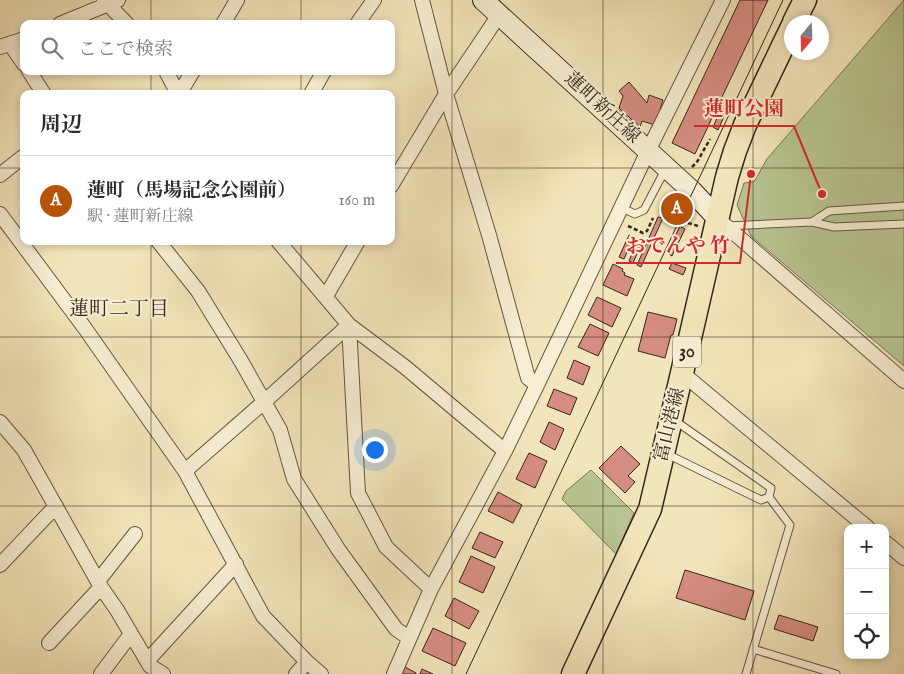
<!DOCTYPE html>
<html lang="ja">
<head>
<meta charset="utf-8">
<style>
  body { margin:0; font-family:"IM FELL English","Noto Serif JP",serif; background:#f7f7f7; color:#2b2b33 }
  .controls { position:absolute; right:15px; bottom:15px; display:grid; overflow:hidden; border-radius:10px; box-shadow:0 2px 8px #0003 }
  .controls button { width:45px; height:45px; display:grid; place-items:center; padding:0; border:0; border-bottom:1px solid #e1e1e2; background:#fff; color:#2b2b33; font:25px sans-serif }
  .compass { position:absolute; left:784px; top:15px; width:45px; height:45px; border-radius:50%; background:#fff; box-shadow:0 2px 8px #0003; rotate:199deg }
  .you { position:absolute; left:374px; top:449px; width:18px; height:18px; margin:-12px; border:4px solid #fff; border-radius:50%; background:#1a73e8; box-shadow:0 0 0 8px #1a73e833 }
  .badge { display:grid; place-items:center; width:32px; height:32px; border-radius:50%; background:#b45309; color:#fff; font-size:16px; font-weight:700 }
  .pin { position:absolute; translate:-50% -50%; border:2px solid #fff; box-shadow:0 1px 5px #0006 }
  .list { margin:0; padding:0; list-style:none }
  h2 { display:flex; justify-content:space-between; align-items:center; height:65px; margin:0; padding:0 20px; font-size:21px }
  h2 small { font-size:16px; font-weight:400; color:#7c7c81 }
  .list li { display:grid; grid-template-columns:32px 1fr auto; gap:15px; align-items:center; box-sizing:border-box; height:90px; padding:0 20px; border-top:1px solid #e1e1e2 }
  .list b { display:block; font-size:19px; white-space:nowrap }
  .list p { margin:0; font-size:16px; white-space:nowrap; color:#7c7c81 }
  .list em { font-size:16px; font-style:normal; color:#7c7c81 }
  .icon { flex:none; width:28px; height:28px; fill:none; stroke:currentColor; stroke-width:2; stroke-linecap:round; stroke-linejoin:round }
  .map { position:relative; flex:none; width:904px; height:674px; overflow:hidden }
  .search { position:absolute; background:#fff; box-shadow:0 2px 8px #0003; left:20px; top:20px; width:375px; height:55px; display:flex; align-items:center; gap:12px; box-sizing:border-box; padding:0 18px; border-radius:10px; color:#7c7c81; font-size:19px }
  .panel { position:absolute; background:#fff; box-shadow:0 2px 8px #0003; left:20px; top:90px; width:375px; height:155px; border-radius:10px }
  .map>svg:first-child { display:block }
  .green { fill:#b8c592; stroke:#787656 }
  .building { fill:#d68d81; stroke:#37261a }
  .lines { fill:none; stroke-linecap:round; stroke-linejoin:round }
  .service-casing { stroke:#665642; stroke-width:9 }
  .minor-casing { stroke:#665642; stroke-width:16 }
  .secondary-casing { stroke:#37261a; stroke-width:22 }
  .primary-casing { stroke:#37261a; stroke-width:25 }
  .path { stroke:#37261a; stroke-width:2.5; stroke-dasharray:4 2.5; stroke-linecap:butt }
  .service { stroke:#f7eed3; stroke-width:7 }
  .minor { stroke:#f7eed3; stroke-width:14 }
  .secondary { stroke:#f7eed3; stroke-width:20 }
  .primary { stroke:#f3e5bb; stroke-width:22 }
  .tram { stroke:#37261a; stroke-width:1 }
  .grid { fill:none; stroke:#37261a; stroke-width:1; stroke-opacity:0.55 }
  .labels { text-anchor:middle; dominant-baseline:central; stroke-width:4; stroke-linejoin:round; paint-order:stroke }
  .shield { fill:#f7eed3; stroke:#716252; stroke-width:1 }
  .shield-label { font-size:18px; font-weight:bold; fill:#37261a }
  .street-label { font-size:19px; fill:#37261a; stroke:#f7eed3 }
  .neighbourhood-label { font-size:20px; fill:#37261a; stroke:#f7eed3 }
  .leader { fill:none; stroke:#d62828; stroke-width:2 }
  .callout-dot { fill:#d62828; stroke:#f7eed3; stroke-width:2 }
  .callout-label { font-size:20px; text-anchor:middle; font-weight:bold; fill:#d62828; stroke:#f7eed3; stroke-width:4; stroke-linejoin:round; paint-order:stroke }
</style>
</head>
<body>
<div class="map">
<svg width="904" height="674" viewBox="0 0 904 674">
  <rect width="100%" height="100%" fill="#f3e5bb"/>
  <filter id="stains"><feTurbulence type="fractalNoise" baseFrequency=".004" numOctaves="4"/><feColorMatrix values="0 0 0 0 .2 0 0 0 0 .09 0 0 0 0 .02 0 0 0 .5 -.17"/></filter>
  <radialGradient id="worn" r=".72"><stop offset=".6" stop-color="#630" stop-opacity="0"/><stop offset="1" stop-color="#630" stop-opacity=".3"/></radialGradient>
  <path class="green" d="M904,0V366L751,236L737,205L744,183L754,182L767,159Z
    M591,470L634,513L616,554L562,499L566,491Z"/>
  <path class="building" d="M740,0H768L695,154L672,143Z
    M629,82L647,103L649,95L663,100L655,125L642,121L640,127L619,108L623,96L619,91Z
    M725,101L730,103L718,130L713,127Z
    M663,204L668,206L665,213L659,210Z
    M658,217L663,218L641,267L637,265Z
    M680,226L685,229L672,256L667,253Z
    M629,235L634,237L624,259L619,257Z
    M638,239L643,240L633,263L629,261Z
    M672,263L686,268L683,275L669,269Z
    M613,264L623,269L622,271L625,273L624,275L634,279L627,296L603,285Z
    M597,297L621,308L612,327L588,315Z
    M648,312L677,319L673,335H671L665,358L638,351Z
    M590,324L609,333L598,356L578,347Z
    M574,360L590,367L583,385L567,378Z
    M554,389L577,398L570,415L547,406Z
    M549,422L564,429L555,450L540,442Z
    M621,446L640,464L628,476L635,482L625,493L599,468Z
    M529,453L547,461L535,488L516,479Z
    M498,492L522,505L513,523L488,511Z
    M480,532L503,542L495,558L472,548Z
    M471,556L495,567L483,593L459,582Z
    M685,570L754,591L745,620L676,598Z
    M454,598L479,611L469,629L445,616Z
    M779,615L818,627L813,641L774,629Z
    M433,628L466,643L455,666L422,651Z
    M405,667L416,673V674H402Z
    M422,669L433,674H420Z"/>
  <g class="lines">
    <g class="service-casing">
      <path id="service" d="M622,208L635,214L644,210L666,168
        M812,222L829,211L904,206
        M727,226L812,222L834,227L904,224
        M667,454L761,500L769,497L771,488L674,420
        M753,649L836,674
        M746,674L790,525L769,497"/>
    </g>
    <g class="minor-casing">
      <path id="minor" d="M104,0L127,24
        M60,24L118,0
        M223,24L237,0
        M357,24L374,0
        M10,44L24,64
        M0,47L24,39
        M29,71L44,94
        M166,71L178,94
        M179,94L193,71
        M311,94L324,71
        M0,175L24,156
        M391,186L446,94L499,15
        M0,214L84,327L185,471L263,616L307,662
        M718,219L904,381
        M158,241L198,291L241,361L280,430L294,479L338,549L396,629L409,638
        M278,241L349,325L405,367L505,451
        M326,296L358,241
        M349,325L358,493L386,547L431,589
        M682,373L868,528
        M537,385L648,151L723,0
        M0,422L24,450L101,587L117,610L150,666L163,674
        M185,471L264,402L349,325
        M885,542L904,558
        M0,565L56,506
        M98,581L135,534
        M49,643L101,587
        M147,661L236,564
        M101,674L131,634
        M296,674L307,662L321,674
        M394,674L431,589L505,451L537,385L528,378L489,235L446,94L422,0"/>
    </g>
    <g class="secondary-casing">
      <path id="secondary" d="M483,0L692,191L718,219"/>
    </g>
    <g class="primary-casing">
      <path id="primary" d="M794,22L805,0
        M573,674L650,509L682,373L727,177L735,151L745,125L792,27"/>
    </g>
    <path class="path" d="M692,167L697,162L710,139
      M688,223L698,226
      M628,226L643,233L647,231L653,218"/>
    <use href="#service" class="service"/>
    <use href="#minor" class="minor"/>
    <use href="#secondary" class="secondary"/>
    <use href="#primary" class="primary"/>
    <path class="tram" d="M466,674L783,0"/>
  </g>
  <path class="grid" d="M151,0V24M301,0V24M452,0V674M603,0V674M753,0V674M151,71V94M301,71V94M0,168H24M391,168H904M151,241V674M301,241V674M0,337H904M0,506H904"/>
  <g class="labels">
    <rect class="shield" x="673" y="336.5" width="28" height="31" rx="4"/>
    <g class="shield-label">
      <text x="687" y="352">30</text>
    </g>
    <g class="street-label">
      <text transform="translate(602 108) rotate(43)">蓮町新庄線</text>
      <text transform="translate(670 425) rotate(-76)">富山港線</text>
    </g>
    <g class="neighbourhood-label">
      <text x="119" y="309">蓮町二丁目</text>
    </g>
  </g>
  <path class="leader" d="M822 194L794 126H694M751 174L740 263H616"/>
  <g class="callout-dot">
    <circle cx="822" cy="194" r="5"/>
    <circle cx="751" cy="174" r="5"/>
  </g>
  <g class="callout-label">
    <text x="744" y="115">蓮町公園</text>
    <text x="678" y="252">おでんや 竹</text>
  </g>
  <rect width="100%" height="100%" filter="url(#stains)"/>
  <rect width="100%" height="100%" fill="url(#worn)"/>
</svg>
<div class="controls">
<button>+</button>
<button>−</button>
<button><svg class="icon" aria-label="locate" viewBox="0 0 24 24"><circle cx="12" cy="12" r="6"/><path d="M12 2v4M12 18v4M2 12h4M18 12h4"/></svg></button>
</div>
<svg class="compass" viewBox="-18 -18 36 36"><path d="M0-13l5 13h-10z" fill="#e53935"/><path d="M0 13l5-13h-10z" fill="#7c7c81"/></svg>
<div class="you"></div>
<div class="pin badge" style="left:677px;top:209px">A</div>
<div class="search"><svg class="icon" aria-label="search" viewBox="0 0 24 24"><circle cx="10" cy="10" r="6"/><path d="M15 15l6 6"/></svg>ここで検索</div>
<section class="panel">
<h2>周辺<small></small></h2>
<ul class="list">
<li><span class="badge">A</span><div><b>蓮町（馬場記念公園前）</b><p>駅 · 蓮町新庄線</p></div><em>160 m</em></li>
</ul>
</section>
</div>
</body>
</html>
